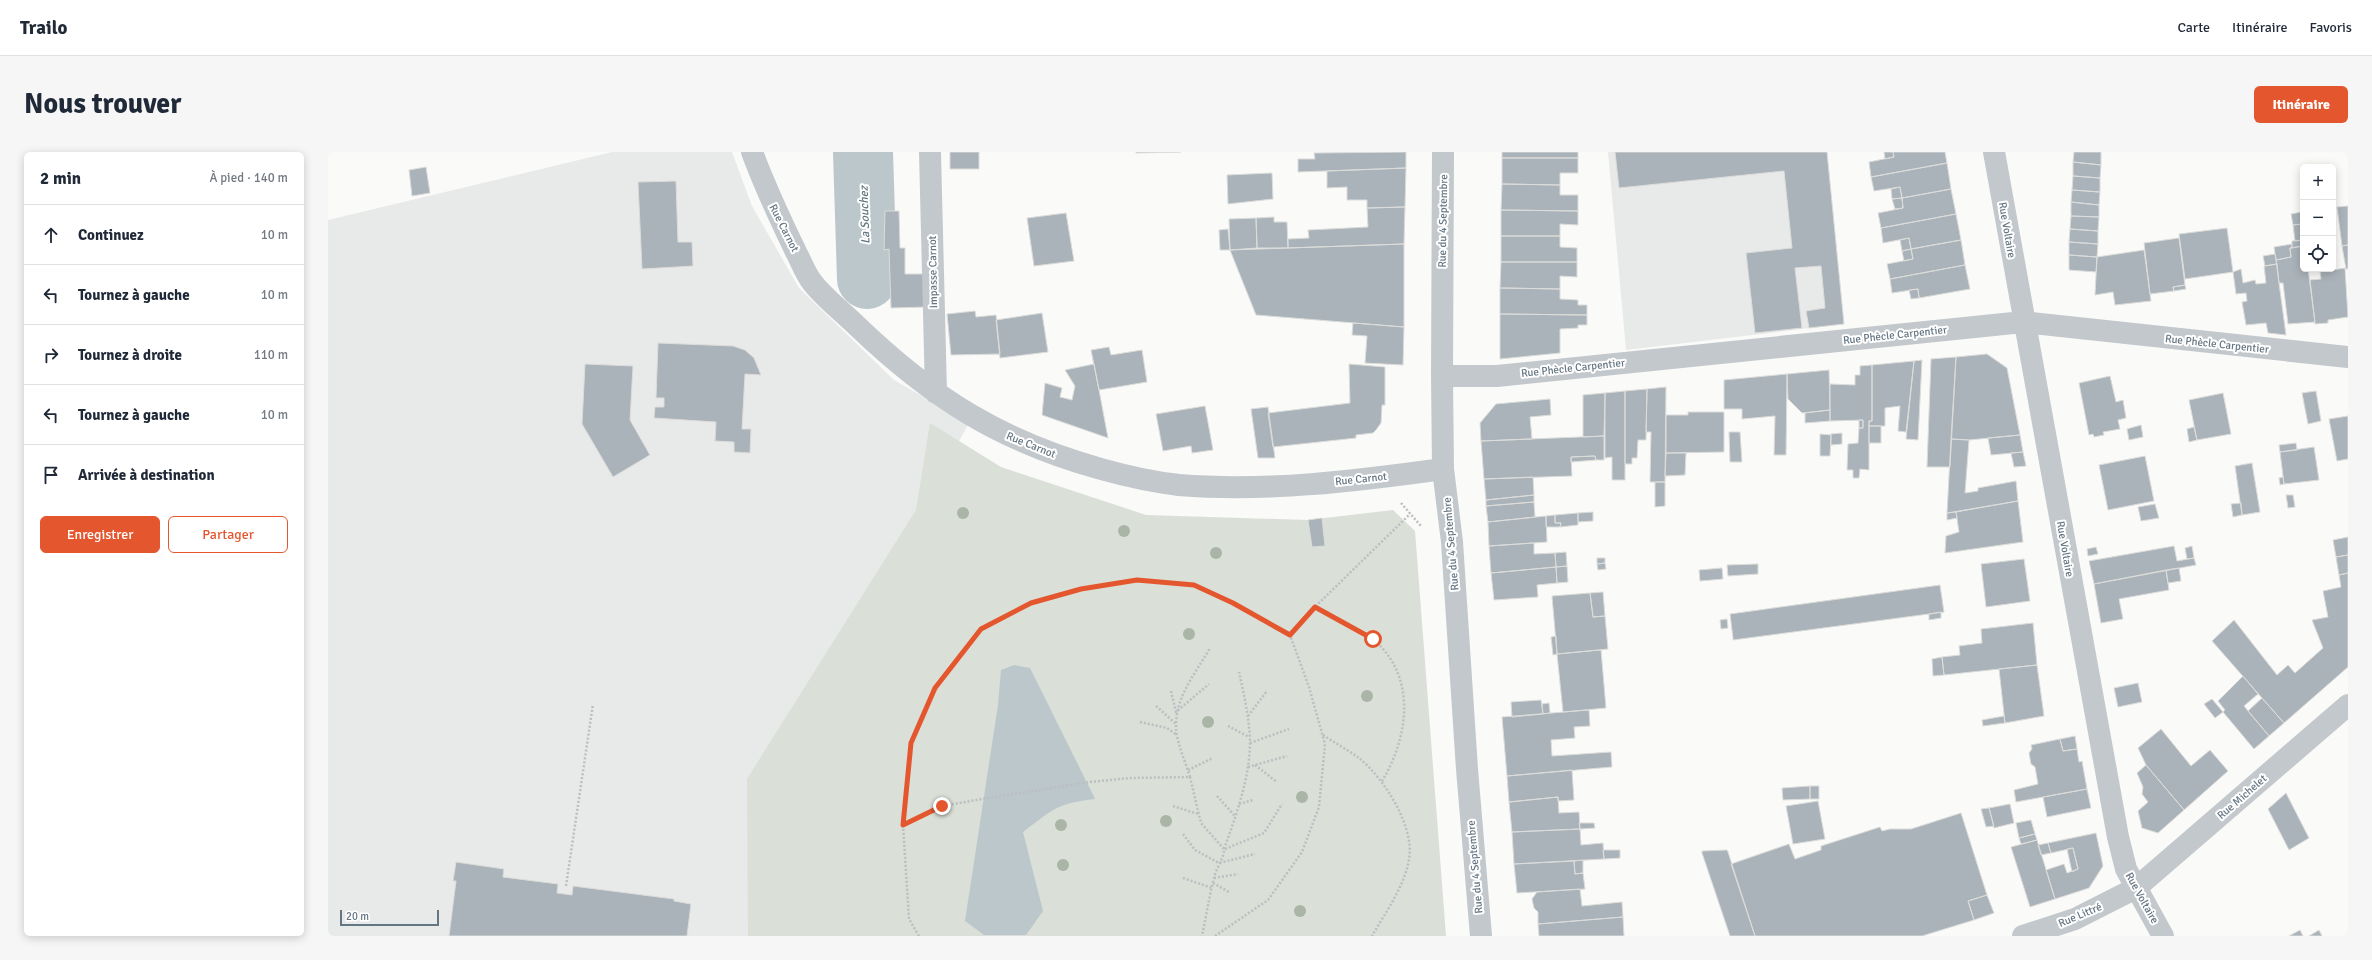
<!DOCTYPE html>
<html lang="fr">
<head>
<meta charset="utf-8">
<style>
  body { margin:0; font-family:Signika,sans-serif; background:#f6f6f7; color:#1f2937 }
  .controls { position:absolute; right:12px; top:12px; display:grid; overflow:hidden; border-radius:6px; box-shadow:0 2px 10px #0003 }
  .controls button { width:36px; height:36px; display:grid; place-items:center; padding:0; border:0; border-bottom:1px solid #e0e1e3; background:#fff; color:#1f2937; font:20px sans-serif }
  .scale { position:absolute; left:12px; bottom:10px; width:99px; box-sizing:border-box; padding-left:4px; border:2px solid #657683; border-top:0; font-size:11px; line-height:14px; white-space:nowrap; color:#657683; -webkit-text-stroke:3px #fff; paint-order:stroke }
  .stop { position:absolute; width:12px; height:12px; margin:-9px; border:3px solid #e4572e; border-radius:50%; background:#fff }
  .stop.end { background:#e4572e; border-color:#fff; box-shadow:0 1px 4px #0008 }
  .list { margin:0; padding:0; list-style:none }
  h2 { display:flex; justify-content:space-between; align-items:center; height:52px; margin:0; padding:0 16px; font-size:17px }
  h2 small { font-size:13px; font-weight:400; color:#747a83 }
  .list li { display:grid; grid-template-columns:26px 1fr auto; gap:12px; align-items:center; box-sizing:border-box; height:60px; padding:0 16px; border-top:1px solid #e0e1e3 }
  .list b { display:block; font-size:15px; white-space:nowrap }
  .list em { font-size:13px; font-style:normal; color:#747a83 }
  .actions { display:flex; gap:8px; padding:12px 16px }
  .actions a { flex:1; padding:9px 0; border:1px solid #e4572e; border-radius:6px; text-align:center; font-size:14px; color:#e4572e }
  .actions .main { background:#e4572e; color:#fff }
  .icon { flex:none; width:22px; height:22px; fill:none; stroke:currentColor; stroke-width:2; stroke-linecap:round; stroke-linejoin:round }
  .map { position:relative; flex:none; width:2020px; height:784px; overflow:hidden; border-radius:6px }
  header { display:flex; align-items:center; gap:24px; box-sizing:border-box; height:56px; padding:0 20px; background:#fff; border-bottom:1px solid #e0e1e3 }
  header strong { font-size:19px }
  nav { display:flex; gap:22px; margin-inline-start:auto; font-size:14px }
  .intro { display:flex; align-items:center; justify-content:space-between; box-sizing:border-box; height:96px; padding:0 24px }
  h1 { margin:0; font-size:28px }
  .button { padding:10px 18px; border-radius:6px; background:#e4572e; color:#fff; font-size:14px; font-weight:700 }
  main { display:flex; gap:24px; padding:0 24px }
  aside { flex:1; background:#fff; border-radius:6px; box-shadow:0 2px 10px #0003 }
  .map>svg:first-child { display:block }
  .built { fill:#e8e9e9 }
  .green { fill:#dadfd7 }
  .water { fill:#bbc7cb }
  .lines { fill:none; stroke-linecap:round; stroke-linejoin:round }
  .river { stroke:#bbc7cb; stroke-width:60 }
  .building { fill:#aab3b9; stroke:#dcdcda }
  .path { stroke:#bbbfc2; stroke-width:2.5; stroke-dasharray:2 2; stroke-linecap:butt }
  .minor { stroke:#c3c8cc; stroke-width:22 }
  .tree { fill:#aab4a7 }
  .route { stroke:#e4572e; stroke-width:5 }
  .labels { text-anchor:middle; dominant-baseline:central; stroke-width:4; stroke-linejoin:round; paint-order:stroke }
  .street-label { font-size:11px; fill:#657683; stroke:#fff }
  .water-label { font-size:12px; font-style:italic; fill:#60757c; stroke:#fff }
</style>
</head>
<body>
<header>
<strong>Trailo</strong>
<nav><a>Carte</a><a>Itinéraire</a><a>Favoris</a></nav>
</header>
<div class="intro"><h1>Nous trouver</h1><a class="button">Itinéraire</a></div>
<main>
<aside>
<h2>2 min<small>À pied · 140 m</small></h2>
<ul class="list">
<li><svg class="icon" aria-label="ahead" viewBox="0 0 24 24"><path d="M12 20V5M6 11l6-6 6 6"/></svg><div><b>Continuez</b></div><em>10 m</em></li>
<li><svg class="icon" aria-label="left" viewBox="0 0 24 24"><path d="M17 20v-9H6M10 6l-5 5 5 5"/></svg><div><b>Tournez à gauche</b></div><em>10 m</em></li>
<li><svg class="icon" aria-label="right" viewBox="0 0 24 24"><path d="M7 20v-9h11M14 6l5 5-5 5"/></svg><div><b>Tournez à droite</b></div><em>110 m</em></li>
<li><svg class="icon" aria-label="left" viewBox="0 0 24 24"><path d="M17 20v-9H6M10 6l-5 5 5 5"/></svg><div><b>Tournez à gauche</b></div><em>10 m</em></li>
<li><svg class="icon" aria-label="arrive" viewBox="0 0 24 24"><path d="M6 21V4h12l-3 4 3 4H6"/></svg><div><b>Arrivée à destination</b></div></li>
</ul>
<div class="actions"><a class="main">Enregistrer</a><a>Partager</a></div>
</aside>
<div class="map">
<svg width="2020" height="784" viewBox="0 0 2020 784">
  <rect width="100%" height="100%" fill="#fafaf8"/>
  <path class="built" d="M284,0H404L424,54L471,136L566,228L641,271L432,649L427,784H0V68Z
    M1280,0H1499L1516,172L1298,198Z"/>
  <path class="green" d="M602,271L673,315L818,363L980,368L1065,358L1087,379L1118,784H420L419,627L588,358Z"/>
  <path class="water" d="M686,513L702,516L767,647C729,651 724,658 695,680L715,759L698,783H656L637,769L670,553L673,518Z"/>
  <g class="lines">
    <path class="river" d="M535,0L539,127"/>
  </g>
  <path class="building" d="M622,0H651V17H622Z
    M808,0H853L808,1Z
    M1078,0V16L970,20V7H987L986,1Z
    M1174,0H1250V6H1174Z
    M1287,0H1499L1516,172L1481,176L1478,159L1497,156L1493,114L1467,116L1474,176L1427,181L1418,101L1464,96L1456,19L1291,36Z
    M1556,0H1565L1566,5L1557,7Z
    M1565,0H1617L1619,11L1543,25L1541,10L1566,5Z
    M1746,0H1773V13L1745,10Z
    M1174,6H1250V21H1232V33L1174,32Z
    M1745,10L1773,13L1772,26L1745,24Z
    M1619,11L1623,37L1574,46L1572,35L1546,39L1543,25Z
    M98,15L102,41L84,44L81,18Z
    M1078,16L1077,55L1039,56V48H1019V35L999,36V19Z
    M944,21L945,47L900,52L899,23Z
    M1745,24L1772,26V40L1744,38Z
    M348,29L350,90H364L365,114L314,117L310,30Z
    M1174,32L1232,33V43H1250V59L1173,58Z
    M1572,35L1574,46L1564,47L1563,37Z
    M1623,37L1628,62L1553,76L1550,61L1575,56L1574,46Z
    M1744,38L1772,40L1771,53L1743,50Z
    M1574,46L1575,56L1567,57L1564,47Z
    M1743,50L1771,53V65L1743,64Z
    M2020,54V93L2014,94L2009,55Z
    M1077,55L1076,92L960,96V87L981,86L980,78L1040,75L1039,56Z
    M1173,58L1250,59V73L1232,72V84H1173Z
    M557,59H571L572,96H577V122H596L598,155L563,156L561,97L556,98Z
    M1973,60L1974,72L1965,73L1963,62Z
    M738,61L746,109L706,114L699,66Z
    M1628,62L1633,88L1583,97L1581,86L1555,91L1553,76Z
    M1743,64L1771,65L1770,79L1742,77Z
    M946,65V70H959L960,96H929L928,66Z
    M928,66L929,96L902,98L901,67Z
    M1974,72L1975,88L1967,89L1965,73Z
    M1899,76L1905,120L1857,127L1851,82Z
    M900,77L902,98H892L891,78Z
    M1742,77L1770,79V92L1741,90Z
    M1173,84H1232V95L1249,96V110H1173Z
    M1581,86L1583,97L1574,99L1572,88Z
    M1851,86L1857,133L1845,135L1846,139L1822,142L1816,91Z
    M1633,88L1637,113L1562,127L1559,112L1585,107L1583,97Z
    M1975,88V94L1964,96V89Z
    M1741,90L1770,92L1769,105L1741,103Z
    M1076,92V175L928,163L902,98Z
    M1964,92V96H1962L1963,105L1948,108L1946,95Z
    M2020,93V117H2018L2014,94Z
    M1975,94V117H1980L1987,170L1960,172L1955,131H1951L1948,108L1963,105L1962,96Z
    M1583,97L1585,107L1576,109L1574,99Z
    M1816,98L1823,149L1787,153L1785,140L1767,143L1769,105Z
    M1947,102L1949,112L1937,114L1935,104Z
    M1741,103L1769,105L1768,120L1741,118Z
    M1173,110H1249V125L1232,124V137L1172,136Z
    M1949,112L1951,131L1958,183L1940,181L1938,171L1918,173L1914,150L1919,149L1918,141L1908,142L1905,120L1913,117L1915,131L1927,128L1928,132L1938,131L1936,114Z
    M1637,113L1642,137L1591,146L1590,137L1564,141L1562,127Z
    M2017,116L2020,165L2000,168V171L1987,172L1982,128L1993,127L1992,120Z
    M1857,133L1858,137L1846,139L1845,135Z
    M1172,136L1232,137V147L1250,148V153H1259V163L1172,162Z
    M1590,137L1591,146L1583,147L1581,138Z
    M647,159L648,165L668,163L672,202L623,203L619,162Z
    M714,161L720,200L672,206L668,168Z
    M1172,162L1259,163V173H1250V176L1232,177V201L1172,207Z
    M1025,171L1076,175L1075,213L1037,211L1039,184L1024,183Z
    M330,191L405,194L417,198L426,206L433,223L417,222L414,277H423L422,301L406,300V290L387,289L388,270L326,266L327,255H336V246H328Z
    M781,195L783,203L814,198L819,230L771,238L763,198Z
    M1659,202L1679,216L1692,283L1641,288L1623,287L1628,205Z
    M1628,205L1622,315H1599L1603,207Z
    M1594,208L1590,288L1578,287L1586,209Z
    M1586,209L1578,280L1570,279L1572,254L1557,256V274H1541V269H1544V213Z
    M257,212L305,214L302,268L322,303L285,325L254,272Z
    M766,212L771,238L780,286L714,263L717,231L734,236L732,245L744,248L747,234L737,218Z
    M1021,212L1057,215V253H1054L1053,271L1048,278L1045,281L1028,283V286L945,295L940,261L1022,251Z
    M1544,213V269H1541V318L1532,317L1531,326H1525V318H1519L1520,292L1530,291L1531,276H1535V268L1502,269V232L1527,233V223H1532V214Z
    M1501,218L1502,258L1474,261L1460,247L1459,222Z
    M1459,222L1458,303H1446L1447,264L1414,267V257H1396V228Z
    M1782,224L1788,250L1795,248L1798,266L1790,268L1792,277L1775,280L1776,283L1766,285L1765,282L1761,283L1751,231Z
    M1338,235L1337,330H1322L1323,280H1318L1319,237Z
    M1319,237L1318,288H1310L1309,306H1304V312H1297V239Z
    M1297,239V328H1284V305L1277,306V241Z
    M1988,239L1993,269L1980,272L1974,241Z
    M1277,241L1276,284L1255,285V243Z
    M1895,241L1903,282L1869,288L1861,248Z
    M1222,247L1223,263L1202,265L1204,287L1153,289L1152,271L1168,252Z
    M877,254L885,298L864,301L863,294L835,299L828,262Z
    M940,255L947,306H930L923,257Z
    M1502,258V269L1477,271V261Z
    M1360,260H1396V300L1338,301V263H1360Z
    M2020,264V307L2009,309L2001,267Z
    M1531,268H1535V276H1531Z
    M1813,273L1815,285L1801,288L1799,277Z
    M1541,274H1553V291H1541Z
    M1866,275L1869,288L1861,290L1859,277Z
    M1401,280H1412L1414,310H1402Z
    M1514,281V292L1503,293V282Z
    M1492,282L1503,283L1502,304H1492Z
    M1692,283L1695,300L1663,303L1660,286Z
    M1276,284V308H1268L1267,304L1243,305L1244,324L1156,327L1153,289Z
    M1623,287L1641,288L1637,341L1650,339V336L1688,329L1690,349L1619,361Z
    M1968,291L1969,298L1952,300L1951,293Z
    M1986,295L1991,328L1956,332L1952,300Z
    M1695,300L1698,314L1686,315L1683,301Z
    M1338,301H1358L1357,323L1337,324Z
    M1267,304L1268,308L1243,310V305Z
    M1817,304L1826,349L1780,358L1771,313Z
    M1924,311L1932,360L1914,363L1907,314Z
    M1205,325L1206,343L1158,348L1156,327Z
    M1955,325L1956,332L1952,333L1951,326Z
    M1327,330H1337V354L1327,355Z
    M1206,343V350L1158,354V348Z
    M1958,343H1965L1967,355L1960,356Z
    M1690,349L1695,390L1617,401L1618,384L1631,380L1628,360Z
    M1206,350L1207,365L1160,370L1158,354Z
    M1913,351L1914,363L1905,365L1903,352Z
    M1827,352L1831,366L1813,369L1810,355Z
    M1265,360V369L1250,370V361Z
    M1628,360L1629,366L1619,368V361Z
    M1250,361V373L1232,375L1233,371H1227V363Z
    M1227,363V371H1233L1232,375H1218V364Z
    M1218,364L1219,390L1161,394L1160,370Z
    M994,366L997,394L984,395L980,368Z
    M2020,385V403L2008,405L2005,388Z
    M1206,391V402L1227,401L1228,415L1163,421L1161,394Z
    M1846,394L1849,409L1866,406L1868,413L1766,432L1761,409Z
    M1864,394L1866,406L1859,407L1857,396Z
    M1768,395L1770,402L1760,404L1759,397Z
    M1238,400L1239,414L1228,415L1227,401Z
    M2020,403V421L2011,423L2008,405Z
    M1269,406H1277V411L1269,412Z
    M1696,407L1702,449L1658,455L1653,412Z
    M1277,411L1278,417L1270,418L1269,412Z
    M1430,412V422L1400,424L1399,413Z
    M1239,414L1240,430L1229,431L1228,415Z
    M1228,415L1229,431L1209,433L1210,445L1166,448L1163,421Z
    M1394,416L1395,427L1372,429L1371,418Z
    M1851,416L1853,429L1840,431L1838,418Z
    M1838,418L1841,438L1791,447L1795,467L1773,471L1766,432Z
    M2020,421V515L1956,571L1884,489L1906,468L1949,523L1960,513L1967,521L1995,496L1984,468L2000,465L1995,439L2013,435L2011,423Z
    M1612,433L1616,460L1405,488V486L1402,462Z
    M1275,440L1277,464L1265,465L1262,441Z
    M1262,441L1265,465L1277,464L1280,497L1229,502L1224,444Z
    M1613,460V466L1601,468V462Z
    M1399,467L1400,476L1393,477L1392,468Z
    M1705,471L1709,513L1616,523L1614,505L1632,503L1631,494L1654,491L1653,477Z
    M1228,484L1229,502L1225,503L1223,485Z
    M1273,498L1278,556L1235,560L1229,502Z
    M1614,505L1616,523L1605,524L1604,507Z
    M1709,513L1716,564L1677,571L1671,517Z
    M1915,524L1930,542L1916,554L1941,584L1926,597L1895,560L1897,558L1890,549Z
    M1810,531L1814,550L1790,555L1786,536Z
    M1934,546L1956,571L1941,584L1920,559Z
    M1884,547L1895,560L1887,566L1876,552Z
    M1213,548L1215,562L1184,565L1183,550Z
    M1221,551L1222,561L1215,562L1214,552Z
    M1261,558L1262,574L1246,575L1247,586L1223,588L1224,604L1283,600L1284,615L1179,624L1174,565Z
    M1676,564L1677,571L1655,574L1654,568Z
    M1833,577L1863,614L1882,598L1900,619L1856,658L1818,613L1810,596Z
    M1747,584L1749,597L1735,599L1732,587Z
    M1732,587L1735,599L1749,597L1751,610L1754,609L1759,637L1688,650L1686,638L1710,632L1707,615L1703,612L1701,601L1704,597L1703,593Z
    M1818,613L1856,658L1830,681L1814,676L1810,659L1820,650L1814,642L1815,635L1809,621Z
    M1244,618L1246,648L1230,649V645L1181,650L1179,624Z
    M1482,634V647L1455,648L1454,636Z
    M1482,634H1491V647H1482Z
    M1759,637L1763,656L1719,665L1715,645Z
    M1958,641L1981,686L1961,698L1940,657Z
    M1230,645L1231,661L1251,660L1252,677L1184,680L1181,650Z
    M1490,649L1497,687L1465,692L1458,654Z
    M1682,652L1686,671L1666,676L1661,656Z
    M1661,656L1666,674L1658,675L1653,657Z
    M1633,661L1659,743L1640,749L1646,768L1594,784H1427L1403,712L1461,692L1467,707L1493,698V694L1552,675L1554,679L1562,677H1583Z
    M1703,668L1707,682L1691,686L1688,671Z
    M1251,671H1266L1267,676L1252,677Z
    M1252,677L1253,693L1275,691L1276,707L1186,712L1184,680Z
    M1768,681L1775,714L1761,736L1727,747L1718,718L1736,712L1739,721L1750,717L1745,696L1723,701L1720,691Z
    M1707,682L1709,688L1693,692L1691,686Z
    M1709,688L1727,747L1702,755L1683,695Z
    M1720,691L1723,701L1713,703L1710,693Z
    M1745,696L1750,717L1744,720L1739,697Z
    M1275,698H1292V706L1276,707Z
    M1399,698L1400,700L1427,784H1402L1374,701V699Z
    M1255,708V721L1247,722L1246,709Z
    M1246,709L1247,722L1255,721L1257,737L1189,741L1186,712Z
    M128,710L176,717L175,725L230,732L229,741L244,743L245,734L346,747V749L363,752L359,784H121L128,729H125Z
    M1252,737L1254,754L1294,750L1295,765L1210,772V760L1206,756L1204,747L1209,740Z
    M1659,743L1666,761L1646,768L1640,749Z
    M1295,765L1296,784H1211L1210,772Z
    M1972,778L1975,784H1961Z
    M1991,778L1994,784H1981Z"/>
  <g class="lines">
    <path class="path" d="M1073,351L1093,374
      M987,455C998,462 1009,469 1021,475C1029,479 1039,482 1046,488C1090,526 1080,587 1053,631
      M843,539L848,560L881,532
      M828,554L848,572
      M920,564L939,539
      M812,570L839,576L849,583
      M900,574L921,585
      M995,583C1007,591 1020,598 1031,606C1056,626 1087,675 1081,707C1077,734 1057,761 1044,784
      M922,591L961,577
      M927,613L949,630
      M920,615L959,604
      M860,618L885,606
      M862,625C858,612 852,598 849,584C843,550 866,524 882,496
      M889,644L907,664
      M911,652L925,648
      M845,654L870,662
      M576,672L614,654L654,647L762,630L802,626L862,625L873,671L896,697C896,707 888,716 886,726C881,745 878,765 874,784
      M855,682L867,698L891,711L927,702
      M896,697C908,664 921,628 922,593C922,568 916,543 911,520
      M897,697L936,681L954,652
      M855,726L884,736
      M886,726L910,722
      M885,731L901,740
      M238,734L265,552
      M591,784L581,767L575,673L583,591L607,536L653,477L703,451L753,437L809,428L866,433L905,451L962,483L987,455L1082,362
      M887,784L940,748L974,700L991,655L997,592L981,535L962,483"/>
    <path class="minor" d="M424,0C437,35 452,67 468,100C473,109 477,121 484,130C496,146 515,160 529,174C604,246 672,289 773,317C798,324 825,330 851,333C939,340 1028,329 1115,317
      M602,0L608,241
      M1115,0L1114,224L1115,317L1124,390L1139,617L1153,784
      M1666,0L1790,685L1798,717L1835,784
      M1114,224H1169L1695,170L2020,205
      M1695,784L1747,767L1808,736L2020,553"/>
  </g>
  <g class="tree">
    <circle cx="635" cy="361" r="6"/>
    <circle cx="796" cy="379" r="6"/>
    <circle cx="888" cy="401" r="6"/>
    <circle cx="861" cy="482" r="6"/>
    <circle cx="1039" cy="544" r="6"/>
    <circle cx="880" cy="570" r="6"/>
    <circle cx="974" cy="645" r="6"/>
    <circle cx="838" cy="669" r="6"/>
    <circle cx="733" cy="673" r="6"/>
    <circle cx="735" cy="713" r="6"/>
    <circle cx="972" cy="759" r="6"/>
  </g>
  <g class="lines">
    <path class="route" d="M614,654L575,673L583,591L607,536L653,477L703,451L753,437L809,428L866,433L905,451L962,483L987,455L1045,487"/>
  </g>
  <g class="labels">
    <g class="street-label">
      <text transform="translate(1115 69) rotate(-89)">Rue du 4 Septembre</text>
      <text transform="translate(456 76) rotate(63)">Rue Carnot</text>
      <text transform="translate(1679 78) rotate(80)">Rue Voltaire</text>
      <text transform="translate(605 120) rotate(-91)">Impasse Carnot</text>
      <text transform="translate(1567 183) rotate(-6)">Rue Phècle Carpentier</text>
      <text transform="translate(1889 192) rotate(6)">Rue Phècle Carpentier</text>
      <text transform="translate(1245 216) rotate(-6)">Rue Phècle Carpentier</text>
      <text transform="translate(703 293) rotate(22)">Rue Carnot</text>
      <text transform="translate(1033 327) rotate(-6)">Rue Carnot</text>
      <text transform="translate(1123 392) rotate(-95)">Rue du 4 Septembre</text>
      <text transform="translate(1737 397) rotate(80)">Rue Voltaire</text>
      <text transform="translate(1914 645) rotate(-41)">Rue Michelet</text>
      <text transform="translate(1147 715) rotate(-95)">Rue du 4 Septembre</text>
      <text transform="translate(1814 746) rotate(61)">Rue Voltaire</text>
      <text transform="translate(1752 763) rotate(-23)">Rue Littré</text>
    </g>
    <g class="water-label">
      <text transform="translate(537 63) rotate(-92)">La Souchez</text>
    </g>
  </g>
</svg>
<div class="controls">
<button>+</button>
<button>−</button>
<button><svg class="icon" aria-label="locate" viewBox="0 0 24 24"><circle cx="12" cy="12" r="6"/><path d="M12 2v4M12 18v4M2 12h4M18 12h4"/></svg></button>
</div>
<div class="scale">20 m</div>
<div class="stop" style="left:1045px;top:487px"></div>
<div class="stop end" style="left:614px;top:654px"></div>
</div>
</main>
</body>
</html>
